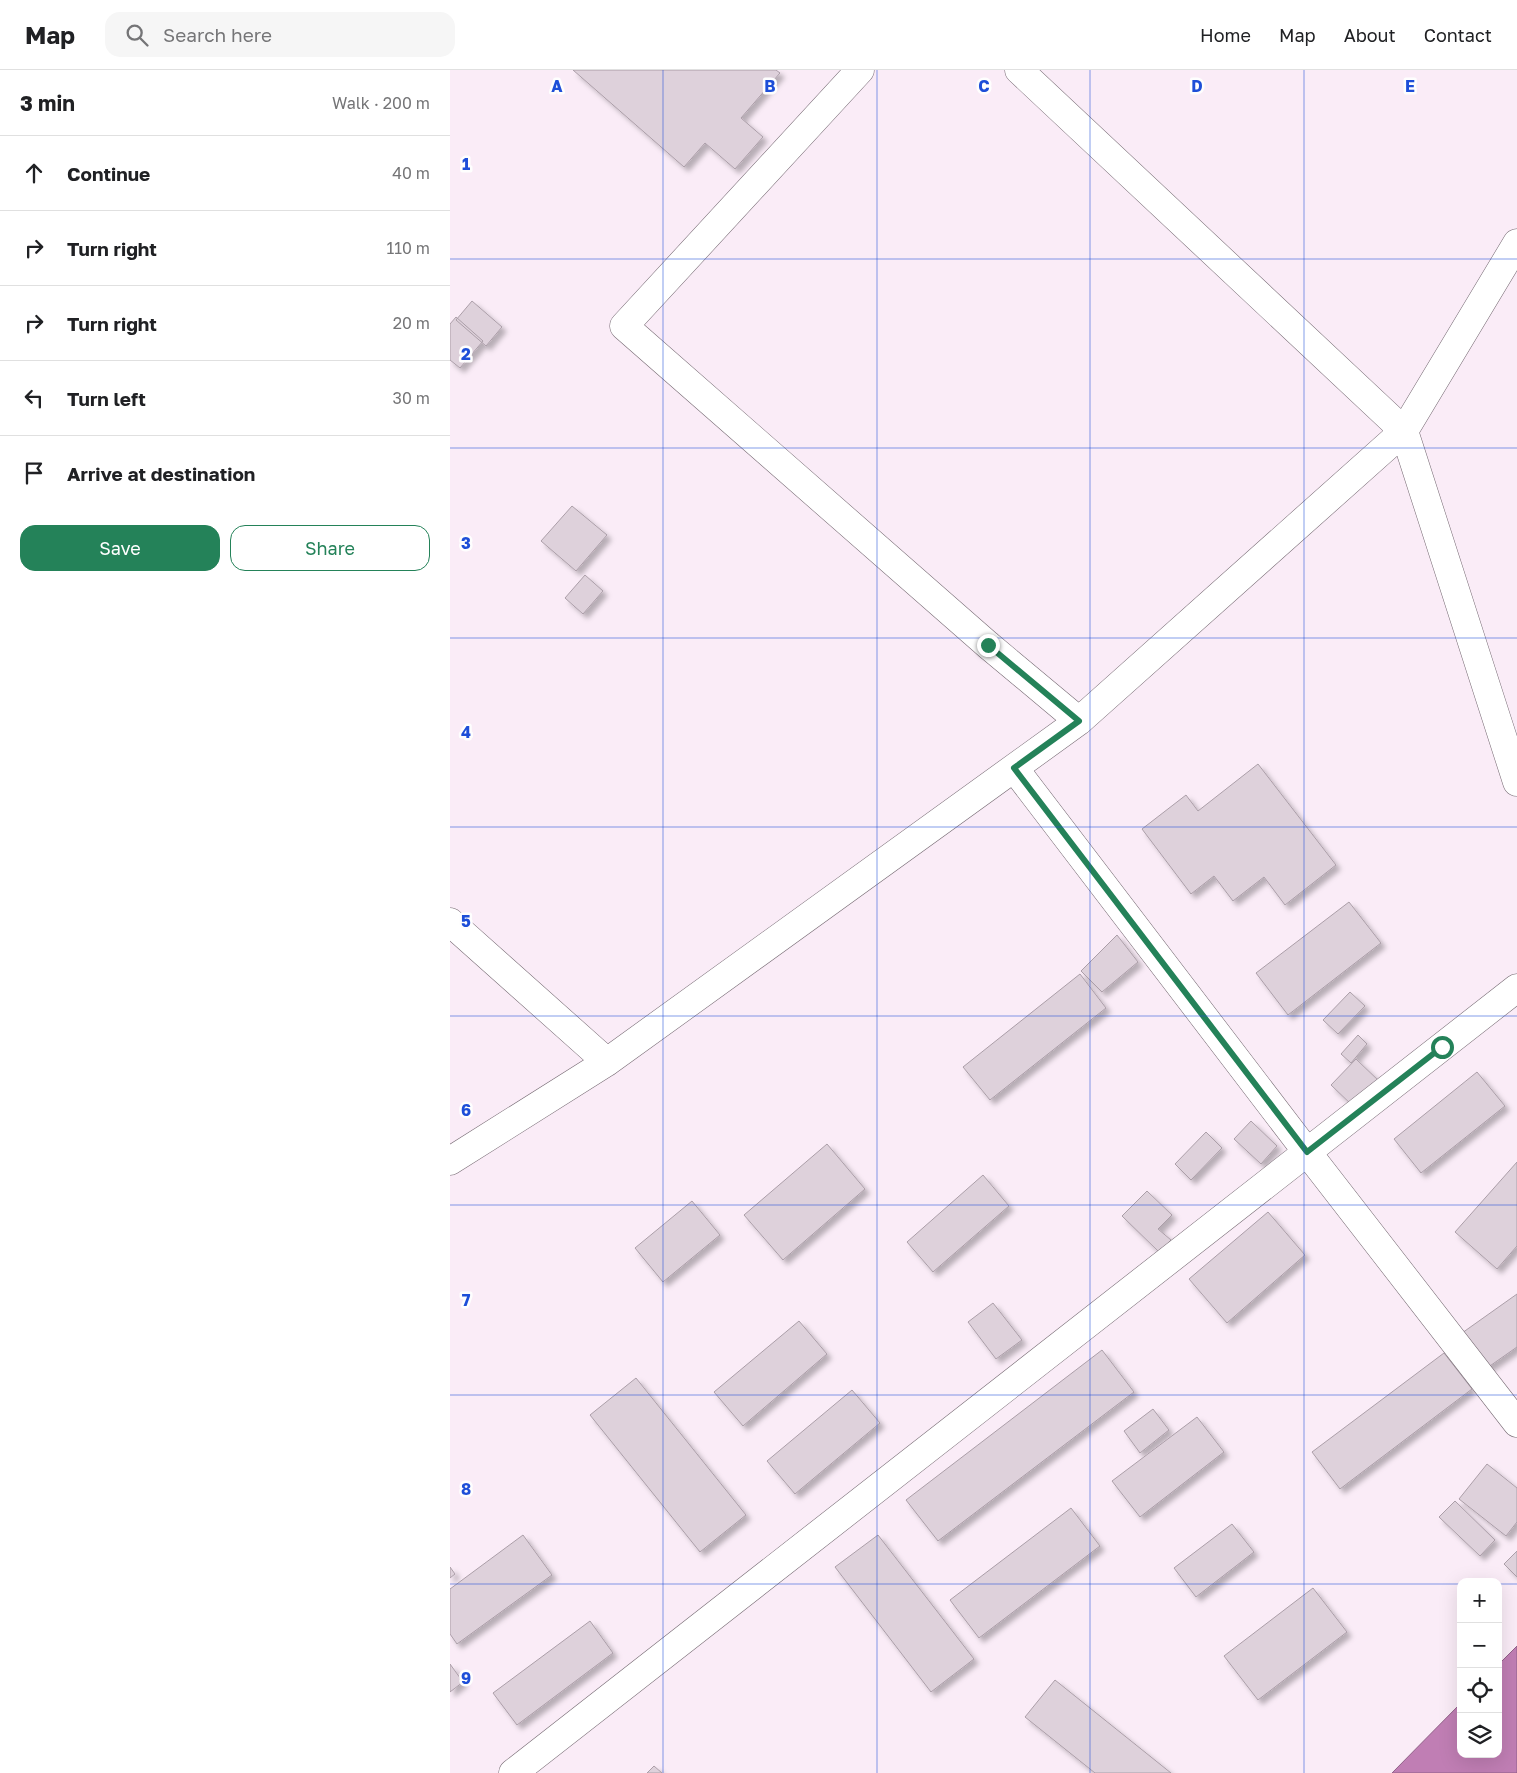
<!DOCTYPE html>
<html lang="en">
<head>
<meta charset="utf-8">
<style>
  body { margin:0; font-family:"Golos Text",sans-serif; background:#f6f6f6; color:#202124 }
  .controls { position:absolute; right:15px; bottom:15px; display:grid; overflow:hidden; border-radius:10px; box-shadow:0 5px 20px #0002 }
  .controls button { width:45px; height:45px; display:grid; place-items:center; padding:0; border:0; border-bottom:1px solid #e0e0e0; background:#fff; color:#202124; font:25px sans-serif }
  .stop { position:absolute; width:15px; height:15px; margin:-11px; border:4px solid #248259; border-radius:50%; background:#fff }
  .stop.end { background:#248259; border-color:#fff; box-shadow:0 1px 5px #0008 }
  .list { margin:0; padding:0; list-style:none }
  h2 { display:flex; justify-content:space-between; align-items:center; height:65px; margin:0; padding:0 20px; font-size:21px }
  h2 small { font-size:16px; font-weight:400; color:#757577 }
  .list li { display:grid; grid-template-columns:32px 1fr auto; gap:15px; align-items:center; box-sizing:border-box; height:75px; padding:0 20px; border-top:1px solid #e0e0e0 }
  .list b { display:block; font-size:19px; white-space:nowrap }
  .list em { font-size:16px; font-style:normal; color:#757577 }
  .actions { display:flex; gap:10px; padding:15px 20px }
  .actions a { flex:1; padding:11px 0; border:1px solid #248259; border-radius:15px; text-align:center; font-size:18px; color:#248259 }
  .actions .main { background:#248259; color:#fff }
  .icon { flex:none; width:28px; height:28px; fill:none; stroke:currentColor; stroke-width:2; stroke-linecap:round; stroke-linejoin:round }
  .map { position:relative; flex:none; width:1067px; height:1703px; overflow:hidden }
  header { display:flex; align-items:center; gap:30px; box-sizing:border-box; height:70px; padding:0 25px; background:#fff; border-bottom:1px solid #e0e0e0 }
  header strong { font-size:24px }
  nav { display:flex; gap:28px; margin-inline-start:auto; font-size:18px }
  .search { width:350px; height:45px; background:#f6f6f6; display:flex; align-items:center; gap:12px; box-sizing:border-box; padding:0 18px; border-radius:15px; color:#757577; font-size:19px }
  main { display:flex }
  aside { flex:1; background:#fff }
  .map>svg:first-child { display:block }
  .water { fill:#c07eb4; stroke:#916188 }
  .building { fill:#ded1db; stroke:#ab9ea8; filter:url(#shadow) }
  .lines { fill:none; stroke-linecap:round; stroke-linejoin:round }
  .minor-casing { stroke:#746871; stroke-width:29 }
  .minor { stroke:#fff; stroke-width:28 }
  .route { stroke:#248259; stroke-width:6 }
  .grid { fill:none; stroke:#1d4ed8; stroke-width:1; stroke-opacity:0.55 }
  .grid-label { font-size:16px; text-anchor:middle; font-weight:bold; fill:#1d4ed8; stroke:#fefefe; stroke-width:5; stroke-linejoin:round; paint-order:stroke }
</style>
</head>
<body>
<header>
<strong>Map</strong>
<div class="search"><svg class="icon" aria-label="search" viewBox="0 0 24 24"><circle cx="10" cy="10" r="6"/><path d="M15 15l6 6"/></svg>Search here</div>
<nav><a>Home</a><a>Map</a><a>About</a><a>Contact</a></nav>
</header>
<main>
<aside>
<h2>3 min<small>Walk · 200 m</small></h2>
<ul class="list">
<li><svg class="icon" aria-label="ahead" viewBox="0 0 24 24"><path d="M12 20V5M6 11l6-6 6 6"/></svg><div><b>Continue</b></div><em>40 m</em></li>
<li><svg class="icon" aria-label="right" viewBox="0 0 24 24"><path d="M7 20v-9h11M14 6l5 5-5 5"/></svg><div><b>Turn right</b></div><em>110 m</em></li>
<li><svg class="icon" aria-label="right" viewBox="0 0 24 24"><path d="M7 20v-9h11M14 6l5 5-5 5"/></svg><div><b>Turn right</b></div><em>20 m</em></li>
<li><svg class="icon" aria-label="left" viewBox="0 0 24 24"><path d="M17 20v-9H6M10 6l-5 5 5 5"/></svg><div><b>Turn left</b></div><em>30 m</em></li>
<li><svg class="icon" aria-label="arrive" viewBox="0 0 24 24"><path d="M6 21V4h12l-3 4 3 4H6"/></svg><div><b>Arrive at destination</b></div></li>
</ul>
<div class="actions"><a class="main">Save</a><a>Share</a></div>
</aside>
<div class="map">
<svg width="1067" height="1703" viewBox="0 0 1067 1703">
  <defs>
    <filter id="shadow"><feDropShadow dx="4.5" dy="4.5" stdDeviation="2.5" flood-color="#0004"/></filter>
  </defs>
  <rect width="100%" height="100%" fill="#faecf7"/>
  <path class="water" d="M1067,1576V1703H942L1011,1633V1684H1048V1595Z"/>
  <path class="building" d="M123,0H326L330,3L291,48L313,67L285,99L255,73L234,97Z
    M22,231L52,257L36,276L6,250Z
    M6,247L33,271L10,298L0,290V254Z
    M122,436L157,465L126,501L91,471Z
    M135,505L153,521L133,544L115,528Z
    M808,694L886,795L835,835L814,807L783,831L764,806L741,824L692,759L736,725L748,741Z
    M899,832L931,873L838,945L806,903Z
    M667,865L688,892L652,922L631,901Z
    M630,904L656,938L540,1030L513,997Z
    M900,922L915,936L888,964L873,950Z
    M908,965L917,974L901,993L891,984Z
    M906,989L930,1012L905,1038L881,1015Z
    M1027,1002L1055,1036L971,1103L944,1069Z
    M801,1051L827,1076L811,1094L784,1069Z
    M756,1062L772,1078L741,1110L725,1094Z
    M377,1074L415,1119L333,1190L294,1145Z
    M1067,1092V1176L1047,1199L1005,1162Z
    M533,1105L559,1136L483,1202L457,1172Z
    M697,1121L722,1145L708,1159L721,1170L709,1182L672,1146Z
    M242,1131L270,1165L213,1212L185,1178Z
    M818,1142L855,1185L777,1253L739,1209Z
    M1067,1224V1277L1037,1298L1012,1263Z
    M543,1233L572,1270L546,1289L518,1252Z
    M349,1251L377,1284L293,1356L264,1322Z
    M652,1280L684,1322L488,1471L456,1430Z
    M994,1283L1022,1319L890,1419L862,1382Z
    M186,1308L296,1445L250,1482L140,1345Z
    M402,1320L430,1353L345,1424L317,1391Z
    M703,1339L719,1360L690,1383L674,1361Z
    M747,1347L774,1382L690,1447L662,1411Z
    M1037,1394L1067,1418V1452L1056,1466L1009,1429Z
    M1005,1431L1045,1470L1030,1486L989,1447Z
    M621,1438L650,1476L529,1568L500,1530Z
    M782,1454L804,1482L746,1527L724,1498Z
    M73,1465L102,1505L7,1574L0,1564V1519Z
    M428,1465L524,1589L481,1622L385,1497Z
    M1067,1481V1507L1054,1494Z
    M0,1497L5,1504L0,1508Z
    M863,1518L897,1562L808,1630L774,1586Z
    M140,1551L163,1583L67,1655L43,1623Z
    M0,1594L13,1612L0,1622Z
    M605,1610L721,1703H645L575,1647Z
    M204,1696L212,1703H197Z"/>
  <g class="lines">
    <g class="minor-casing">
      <path id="minor" d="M410,0L174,256L538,575L629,651
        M569,0L954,361L1067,712
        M564,698L857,1082L1067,1353
        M0,852L157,992
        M0,1091L157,992L629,651L954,361L1067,173
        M63,1703L1067,918"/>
    </g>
    <use href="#minor" class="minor"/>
  </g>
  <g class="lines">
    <path class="route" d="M538,575L629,651L564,698L857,1082L992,977"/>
  </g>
  <path class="grid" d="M213,0V1703M427,0V1703M640,0V1703M854,0V1703M0,189H1067M0,378H1067M0,568H1067M0,757H1067M0,946H1067M0,1135H1067M0,1325H1067M0,1514H1011M1048,1514H1067"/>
  <g class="grid-label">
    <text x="107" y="22">A</text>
    <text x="320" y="22">B</text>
    <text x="534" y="22">C</text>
    <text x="747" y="22">D</text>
    <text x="960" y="22">E</text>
    <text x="16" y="100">1</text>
    <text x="16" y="290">2</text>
    <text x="16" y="479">3</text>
    <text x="16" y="668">4</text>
    <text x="16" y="857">5</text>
    <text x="16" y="1046">6</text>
    <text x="16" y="1236">7</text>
    <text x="16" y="1425">8</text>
    <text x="16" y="1614">9</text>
  </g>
</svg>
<div class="controls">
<button>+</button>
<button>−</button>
<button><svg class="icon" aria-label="locate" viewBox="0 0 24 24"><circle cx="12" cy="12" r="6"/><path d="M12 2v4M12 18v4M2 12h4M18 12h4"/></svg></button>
<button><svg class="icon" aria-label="layers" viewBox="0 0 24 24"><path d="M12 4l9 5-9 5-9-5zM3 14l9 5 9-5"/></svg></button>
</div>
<div class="stop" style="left:992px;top:977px"></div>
<div class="stop end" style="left:538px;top:575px"></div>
</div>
</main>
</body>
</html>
